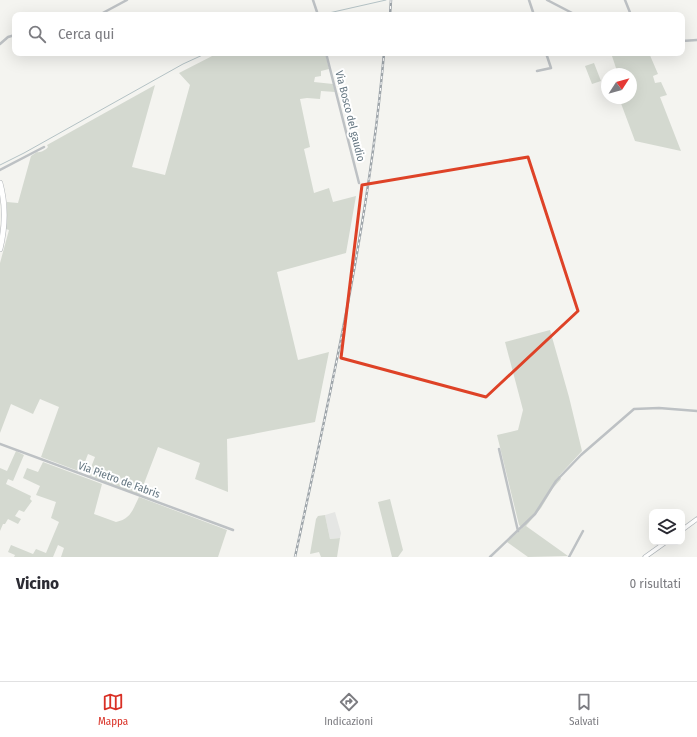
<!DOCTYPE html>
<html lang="it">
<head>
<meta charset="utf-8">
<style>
  body { margin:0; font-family:"Fira Sans Condensed",sans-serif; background:#f2f2f3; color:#2b2b33 }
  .controls { position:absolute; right:12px; bottom:12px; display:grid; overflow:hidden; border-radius:8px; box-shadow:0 4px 16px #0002 }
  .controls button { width:36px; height:36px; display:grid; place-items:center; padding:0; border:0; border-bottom:1px solid #e1e1e2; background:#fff; color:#2b2b33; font:20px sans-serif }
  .compass { position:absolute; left:601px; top:68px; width:36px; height:36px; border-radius:50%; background:#fff; box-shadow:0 4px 16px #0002; rotate:54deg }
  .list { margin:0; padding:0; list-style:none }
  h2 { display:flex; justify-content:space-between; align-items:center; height:52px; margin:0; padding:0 16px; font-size:17px }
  h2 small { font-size:13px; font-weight:400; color:#7c7c81 }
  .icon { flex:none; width:22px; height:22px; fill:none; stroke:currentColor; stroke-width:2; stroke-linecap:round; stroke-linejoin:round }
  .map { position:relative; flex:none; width:697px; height:557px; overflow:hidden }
  .search { position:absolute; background:#fff; box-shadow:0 4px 16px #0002; left:12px; right:12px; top:12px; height:44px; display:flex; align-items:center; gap:10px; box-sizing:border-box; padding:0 14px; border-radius:8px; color:#7c7c81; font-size:15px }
  .sheet { height:124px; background:#fff }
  nav { display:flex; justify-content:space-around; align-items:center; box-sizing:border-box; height:56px; border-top:1px solid #e1e1e2; background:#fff; font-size:11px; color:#7c7c81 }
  nav a { display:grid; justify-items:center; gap:2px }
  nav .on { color:#d93025 }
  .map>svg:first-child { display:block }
  .built { fill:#e5e6e4 }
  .green { fill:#d4d9d0 }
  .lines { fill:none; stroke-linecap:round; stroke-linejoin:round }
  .stream { stroke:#b4c2c5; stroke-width:1 }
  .secondary-casing { stroke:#afb5b9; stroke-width:5 }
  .highway-casing { stroke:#b0b4b7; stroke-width:6 }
  .street { stroke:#bdc1c4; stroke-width:2.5 }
  .secondary { stroke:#fff; stroke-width:3.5 }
  .highway { stroke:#fff; stroke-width:5 }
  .rail-casing { stroke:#9ea5aa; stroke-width:2.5 }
  .rail { stroke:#fff; stroke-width:1; stroke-dasharray:3; stroke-linecap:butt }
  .marked { fill:none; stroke:#de4227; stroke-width:3; stroke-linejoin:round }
  .labels { text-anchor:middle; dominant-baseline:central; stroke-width:4; stroke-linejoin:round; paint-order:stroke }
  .street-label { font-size:11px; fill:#647681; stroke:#fff }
</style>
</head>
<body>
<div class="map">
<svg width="697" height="557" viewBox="0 0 697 557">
  <rect width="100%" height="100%" fill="#f4f4f0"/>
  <path class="built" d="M335,512L341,533L340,538L330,539L325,515Z"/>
  <path class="green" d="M218,53H325L329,69L321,71V76L315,77L314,82L333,84L335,92L321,91L320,99L307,98L300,99L310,147L304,149L314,193L329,188L333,202L356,196L346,253L277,272L298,360L329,352L315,422L227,439L228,492L195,479L200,463L158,447L140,494L138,495L88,475L95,457L88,454L81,472L41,457L59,407L40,399L33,414L11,404L0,433V263L9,230L6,229L7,202L18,203L31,156L37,152C40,153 46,150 48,147L47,145L155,85L132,167L165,175L190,85L179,73Z
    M611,53H649L658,74L653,76L655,83L661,82L667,95L660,97L681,151L635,141L619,98H631V74H618Z
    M594,63L601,81L592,84L585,66Z
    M550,330L569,397L582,451L559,476L561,479L553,488L541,508L526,526L568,556L528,557L507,542L522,528L519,525L497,435L518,430L523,410L505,342Z
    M16,451L24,455L13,481L8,479L6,484L31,496L30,499L32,501L24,512L19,510L15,516L21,519L18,524L8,519L5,524H3L0,531V468L7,471Z
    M43,462L102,484L94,514L116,522C131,519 133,509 139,497L227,530L218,557H61L64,548L58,545L53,557H14L15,555L8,552L11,545L33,554L36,549L46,553L59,522L51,518L56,502L36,495L40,486L23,478L27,468L38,472Z
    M390,499L403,550L398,557H392L378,502Z
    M325,515L330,539L340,538L337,557H321L319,552L310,554L316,519L318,516Z"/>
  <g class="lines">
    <path class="stream" d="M320,15L386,0
      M0,165L24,153L183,64L207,53"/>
    <g class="secondary-casing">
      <path id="secondary" d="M682,530L697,519
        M645,557L666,542"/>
    </g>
    <g class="highway-casing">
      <path id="highway" d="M0,183C6,205 5,228 0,249"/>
    </g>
    <path class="street" d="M313,0L318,15
      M529,0L534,15
      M547,0L576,15
      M625,0L631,15
      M99,15L127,0
      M682,41L697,40
      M0,44L8,37L15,35
      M326,53L359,183
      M352,53H355
      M537,71L551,68L546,53
      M0,170L44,147
      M0,444L233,530
      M499,449L518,531
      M490,557L535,514L556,481L581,455L634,409L659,408L697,411
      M569,557L583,531"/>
    <use href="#secondary" class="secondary"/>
    <use href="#highway" class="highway"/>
    <g class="rail-casing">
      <path id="rail" d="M390,15L391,0
        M295,557C331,390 369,223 384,53"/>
    </g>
    <use href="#rail" class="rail"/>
  </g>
  <path class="marked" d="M528,157L578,311L486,397L341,358L362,185Z"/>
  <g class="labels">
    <g class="street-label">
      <text transform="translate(350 116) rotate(76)">Via Bosco del gaudio</text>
      <text transform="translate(119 480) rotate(20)">Via Pietro de Fabris</text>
    </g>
  </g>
</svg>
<div class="controls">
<button><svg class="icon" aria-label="layers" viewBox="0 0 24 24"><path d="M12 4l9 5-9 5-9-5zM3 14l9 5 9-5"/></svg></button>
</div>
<svg class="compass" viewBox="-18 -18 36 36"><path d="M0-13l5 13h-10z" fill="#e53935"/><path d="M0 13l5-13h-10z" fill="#7c7c81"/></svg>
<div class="search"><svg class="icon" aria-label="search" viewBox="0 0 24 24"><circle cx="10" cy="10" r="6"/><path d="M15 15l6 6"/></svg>Cerca qui</div>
</div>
<section class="sheet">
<h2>Vicino<small>0 risultati</small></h2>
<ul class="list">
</ul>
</section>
<nav>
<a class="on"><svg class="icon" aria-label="map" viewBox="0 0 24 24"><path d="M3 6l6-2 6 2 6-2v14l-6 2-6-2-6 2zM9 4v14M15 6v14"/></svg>Mappa</a>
<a><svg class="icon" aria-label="directions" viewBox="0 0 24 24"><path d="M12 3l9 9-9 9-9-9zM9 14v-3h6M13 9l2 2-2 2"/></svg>Indicazioni</a>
<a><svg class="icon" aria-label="saved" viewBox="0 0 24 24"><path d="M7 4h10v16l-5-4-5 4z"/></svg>Salvati</a>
</nav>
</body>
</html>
